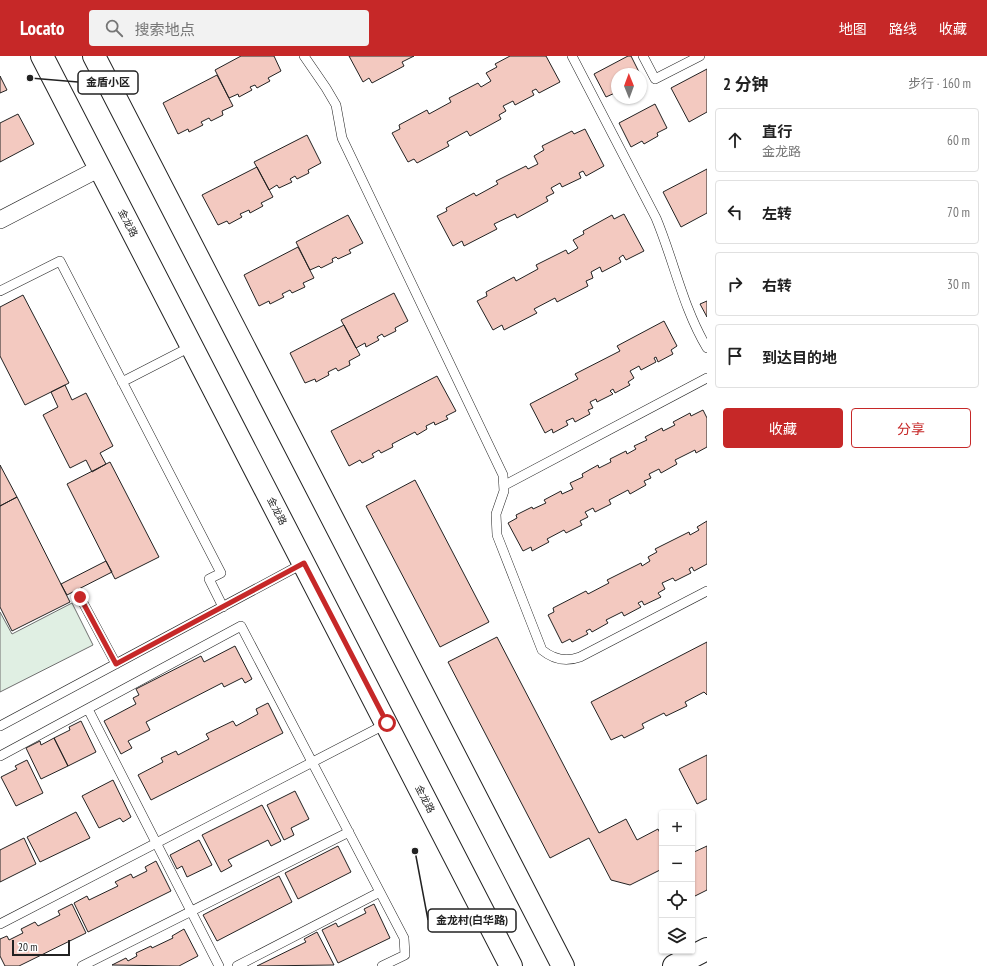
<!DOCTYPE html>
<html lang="zh">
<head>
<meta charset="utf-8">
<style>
  body { margin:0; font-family:"PT Sans Narrow","Noto Sans SC",sans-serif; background:#f2f2f2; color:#222 }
  .controls { position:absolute; right:12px; bottom:12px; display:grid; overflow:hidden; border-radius:4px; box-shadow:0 1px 3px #0004 }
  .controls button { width:36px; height:36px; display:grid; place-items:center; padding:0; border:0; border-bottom:1px solid #e0e0e0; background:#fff; color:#222; font:20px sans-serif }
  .compass { position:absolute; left:611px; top:12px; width:36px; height:36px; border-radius:50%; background:#fff; box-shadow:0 1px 3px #0004; rotate:359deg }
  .scale { position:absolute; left:12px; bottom:10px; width:58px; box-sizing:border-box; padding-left:4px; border:2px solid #222; border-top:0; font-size:11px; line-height:14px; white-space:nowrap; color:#222; -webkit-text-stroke:3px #fff; paint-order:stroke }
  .stop { position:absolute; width:12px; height:12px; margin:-9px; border:3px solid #c62828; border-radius:50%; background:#fff }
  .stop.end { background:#c62828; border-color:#fff; box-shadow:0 1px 4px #0008 }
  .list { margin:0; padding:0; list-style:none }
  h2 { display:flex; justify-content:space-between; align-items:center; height:52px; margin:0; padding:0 16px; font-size:17px }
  h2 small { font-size:13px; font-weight:400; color:#767676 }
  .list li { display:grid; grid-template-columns:26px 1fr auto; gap:12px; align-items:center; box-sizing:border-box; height:64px; margin:0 8px 8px; padding:0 8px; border:1px solid #e0e0e0; border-radius:4px }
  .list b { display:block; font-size:15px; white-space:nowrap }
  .list p { margin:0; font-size:13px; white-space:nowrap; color:#767676 }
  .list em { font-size:13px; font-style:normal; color:#767676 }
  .actions { display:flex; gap:8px; padding:12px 16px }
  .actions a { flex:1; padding:9px 0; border:1px solid #c62828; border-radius:4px; text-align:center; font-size:14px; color:#c62828 }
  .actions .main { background:#c62828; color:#fff }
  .icon { flex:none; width:22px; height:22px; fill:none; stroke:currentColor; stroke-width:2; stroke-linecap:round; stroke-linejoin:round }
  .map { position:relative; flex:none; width:707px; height:910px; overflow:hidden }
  header { display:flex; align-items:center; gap:24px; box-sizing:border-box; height:56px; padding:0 20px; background:#c62828; color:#fff }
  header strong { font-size:19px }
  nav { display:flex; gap:22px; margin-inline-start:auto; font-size:14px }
  .search { width:280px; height:36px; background:#f2f2f2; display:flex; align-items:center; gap:10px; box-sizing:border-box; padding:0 14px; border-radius:4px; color:#767676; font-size:15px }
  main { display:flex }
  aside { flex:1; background:#fff }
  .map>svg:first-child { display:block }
  .green { fill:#e0efe3; stroke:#6f6f6f }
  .building { fill:#f3c9c0; stroke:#222 }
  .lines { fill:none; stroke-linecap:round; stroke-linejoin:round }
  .lane-casing { stroke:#222; stroke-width:10 }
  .street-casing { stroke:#222; stroke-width:18 }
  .secondary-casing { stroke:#222; stroke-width:24 }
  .lane { stroke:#fff; stroke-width:9 }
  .street { stroke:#fff; stroke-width:17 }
  .secondary { stroke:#fff; stroke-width:22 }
  .route { stroke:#c62828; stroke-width:5 }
  .labels { text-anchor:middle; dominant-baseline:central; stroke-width:3; stroke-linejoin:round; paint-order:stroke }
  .street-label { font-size:10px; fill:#222; stroke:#fff }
  .leader { fill:none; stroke:#222; stroke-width:1.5 }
  .callout-dot { fill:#222; stroke:#fff; stroke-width:1.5 }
  .callout { fill:#fff; stroke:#222; stroke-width:1.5 }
  .callout-label { font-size:11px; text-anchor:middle; font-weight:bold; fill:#222 }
</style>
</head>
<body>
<header>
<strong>Locato</strong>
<div class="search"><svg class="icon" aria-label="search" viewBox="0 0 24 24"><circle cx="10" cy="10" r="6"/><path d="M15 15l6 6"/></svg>搜索地点</div>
<nav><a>地图</a><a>路线</a><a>收藏</a></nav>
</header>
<main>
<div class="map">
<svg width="707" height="910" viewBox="0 0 707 910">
  <rect width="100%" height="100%" fill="#fff"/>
  <path class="green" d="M72,547L93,589L0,636V556L12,578Z"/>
  <path class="building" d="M241,0H274L281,15L268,22L270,25L257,32L255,29L250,31L252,34L239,41L238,38L229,42L215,14Z
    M349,0H414L402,6L404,10L372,27L369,22L363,26Z
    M510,0H546L560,26L539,37L536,33L532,35L534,39L515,49L513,45L503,50L506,55L499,59L501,63L470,80L467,75L447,86L449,90L417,107L414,103L408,106L392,77L400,73L399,69L427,54L429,58L451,46L449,42L478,27L481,31L491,25L486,17L497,11L495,8Z
    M628,0H631L640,18H617V36L606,41L594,18Z
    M707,13V56L689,66L671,32Z
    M217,19L233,50L222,55L223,59L211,65L209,62L201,66L203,69L189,76L188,73L178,78L163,47Z
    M0,20L7,34L0,37Z
    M655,48L667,72L657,77L658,80L644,88L642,85L631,91L619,67Z
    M18,58L34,88L0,106V67Z
    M585,73L604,110L586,120L583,115L579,117L581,122L562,131L560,127L551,132L554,137L546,141L548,145L517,162L515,158L494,168L497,173L464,190L462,185L453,190L437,160L447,155L446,152L474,137L476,140L498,128L496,125L526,110L528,113L538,108L534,100L544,94L542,90L572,75L574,78Z
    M307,79L321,107L308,114L309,117L297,123L295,120L290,123L292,126L279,132L277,129L269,134L254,106Z
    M257,111L273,141L261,147L263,150L250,157L249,154L240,158L242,161L229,168L227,165L218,169L202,139Z
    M707,113V157L681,171L663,136Z
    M624,158L644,195L626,204L623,199L619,202L621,206L602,216L600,211L591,216L593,222L586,225L588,230L557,246L555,242L534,253L537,257L504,274L502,269L493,274L477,245L487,240L486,236L514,221L516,225L538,213L536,209L566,194L568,198L578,192L573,184L584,178L583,175L612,159L614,163Z
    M348,159L363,187L349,194L351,197L338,203L336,201L332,203L333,206L321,212L319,210L310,214L296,186Z
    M298,191L314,222L303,227L305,231L292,237L290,234L282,238L284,241L270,248L269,245L259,250L244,219Z
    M394,237L408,265L395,272L396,275L384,281L382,278L377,281L379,284L366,291L365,287L356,292L341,264Z
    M23,239L69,327L25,349L0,300V251Z
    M707,245V261L700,248Z
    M664,265L677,290L671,294L673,298L658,306L656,301L654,302L656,306L641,314L639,310L630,315L634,322L628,326L630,329L615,337L613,333L610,335L613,338L597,346L596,343L590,346L593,352L588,354L590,358L575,366L573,362L566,365L568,369L553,377L552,373L545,377L530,348L578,323L575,318L620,295L617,290Z
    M344,269L360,299L349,305L350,309L338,315L336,312L328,316L329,319L316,326L315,323L305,327L290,297Z
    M437,320L456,355L446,360L448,363L435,369L434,366L426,370L427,373L417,379L415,376L392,388L393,391L381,397L379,394L372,398L374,401L362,407L360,404L349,410L331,375Z
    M65,329L72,344L86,337L113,390L100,397L106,408L92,416L86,404L70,412L43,359L58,351L51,336Z
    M703,354L707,362V391L696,397L695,394L675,404L677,408L661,417L659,413L649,418L651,422L644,425L646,429L630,438L628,434L609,444L611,448L595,456L593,452L585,456L588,461L580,465L582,469L566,477L564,474L547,483L549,486L532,495L531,491L523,495L508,467L517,462L516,459L532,451L533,453L546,447L544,444L561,435L562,438L573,433L570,427L583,421L582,418L598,409L599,412L611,406L610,403L626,395L627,398L636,393L634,390L647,384L645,381L662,372L663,375L675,369L673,366L690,357L691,360Z
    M110,406L159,501L115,523L67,428Z
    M0,409L17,441L0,450Z
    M415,424L489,566L440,591L366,450Z
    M17,441L70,546L12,575L0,551V450Z
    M707,465V508L694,515L692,511L689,513L691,517L675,525L673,522L662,527L665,533L658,537L661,541L644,549L642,545L638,547L641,551L624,560L622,556L606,564L608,567L592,576L590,573L586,575L588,578L572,586L570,583L562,587L548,559L554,556L553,552L586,535L588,538L609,527L607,524L641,507L642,510L650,505L648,501L657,496L655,493L689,476L690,479L699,474L697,471Z
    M106,505L112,516L67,539L61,528Z
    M497,581L599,777L626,763L637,784L658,773L662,781V813L630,829L611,824L589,782L550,802L448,606Z
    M707,586V639L704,636L685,646L687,650L666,660L664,657L642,668L644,672L624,682L622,679L611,684L591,646Z
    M235,590L252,623L245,627L242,622L224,631L222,627L146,666L150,674L128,685L132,692L121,698L104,665L136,648L133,642L139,639L136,633L201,600L204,606Z
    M268,647L283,677L151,744L138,719L163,706L161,702L176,695L178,699L209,683L206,678L233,665L236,670L258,658L256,653Z
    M81,665L96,696L68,710L54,682L70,674L69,671Z
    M54,682L68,710L41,723L26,692L40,685L41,689Z
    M707,699V743L697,748L679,713Z
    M27,704L43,737L16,750L1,721L17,713L15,710Z
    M113,724L131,761L123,766L120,762L99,772L82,740Z
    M295,735L309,763L291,772L294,779L284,784L267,749Z
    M262,749L281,785L271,790L268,784L228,804L232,810L221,816L202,779Z
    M76,756L90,782L40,806L27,781Z
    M24,782L36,808L0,826V794Z
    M199,784L212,809L187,821L182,810L177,813L170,799Z
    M338,790L351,816L298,843L285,817Z
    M707,790V834L693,841L692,797Z
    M156,805L171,835L88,876L74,847L87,840L89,844L118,830L115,826L131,818L133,822L147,815L145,811Z
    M279,820L292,846L217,885L203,859Z
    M72,848L86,877L19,910H5L0,900V883L7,880L9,884L23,877L21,873L35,866L38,870L60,859L58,855Z
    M374,848L390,882L338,907L322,874L336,867L338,871L366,857L364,853Z
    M184,873L198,900L179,910L112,909L126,902L128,905L137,900L136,897L151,890L152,892L173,882L172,880Z
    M317,876L334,909L257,910L306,886L304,883Z"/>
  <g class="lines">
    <g class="lane-casing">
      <path id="lane" d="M304,0L326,32L336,49L342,82L503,419L504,435L496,458L497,479L542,594C554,604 566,606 580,601L707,535
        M572,0L656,162C674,205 683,252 707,292
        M643,0L655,23L700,0
        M0,235L60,205L221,517L209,523L223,551
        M122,326L192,290
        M505,429L707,322
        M80,541L116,608
        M88,653L219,910
        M0,670L304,507
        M0,700L241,570L404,882L405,899L382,910
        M0,868L386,668
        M82,910L349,776
        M237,910L380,836"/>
    </g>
    <g class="street-casing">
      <path id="street" d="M0,164L100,112"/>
    </g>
    <g class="secondary-casing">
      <path id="secondary" d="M42,0L511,910
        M94,0L563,910
        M674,910L707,893"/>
    </g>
    <use href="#lane" class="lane"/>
    <use href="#street" class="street"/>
    <use href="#secondary" class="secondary"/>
  </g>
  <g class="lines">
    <path class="route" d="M80,541L116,608L304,507L387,667"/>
  </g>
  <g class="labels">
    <g class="street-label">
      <text transform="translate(128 167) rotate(63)">金龙路</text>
      <text transform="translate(277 455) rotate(63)">金龙路</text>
      <text transform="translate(425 743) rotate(63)">金龙路</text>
    </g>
  </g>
  <path class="leader" d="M30 22L78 26M415 795L428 864"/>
  <g class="callout-dot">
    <circle cx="30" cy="22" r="4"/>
    <circle cx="415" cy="795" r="4"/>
  </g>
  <g class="callout">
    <rect x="78" y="15" width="60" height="23" rx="4"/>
    <rect x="428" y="853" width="88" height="23" rx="4"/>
  </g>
  <g class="callout-label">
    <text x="108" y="30">金盾小区</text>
    <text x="472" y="868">金龙村(白华路)</text>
  </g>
</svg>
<div class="controls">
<button>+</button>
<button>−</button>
<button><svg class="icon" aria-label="locate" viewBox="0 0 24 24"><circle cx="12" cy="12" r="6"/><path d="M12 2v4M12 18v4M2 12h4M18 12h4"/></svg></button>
<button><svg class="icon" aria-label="layers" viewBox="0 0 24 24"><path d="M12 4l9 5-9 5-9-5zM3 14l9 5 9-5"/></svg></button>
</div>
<svg class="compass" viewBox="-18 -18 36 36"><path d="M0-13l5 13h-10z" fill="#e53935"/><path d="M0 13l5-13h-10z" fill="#767676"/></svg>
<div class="scale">20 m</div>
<div class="stop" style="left:387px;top:667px"></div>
<div class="stop end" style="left:80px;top:541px"></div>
</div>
<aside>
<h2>2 分钟<small>步行 · 160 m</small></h2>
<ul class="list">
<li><svg class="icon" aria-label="ahead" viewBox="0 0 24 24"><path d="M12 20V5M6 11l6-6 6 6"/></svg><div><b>直行</b><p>金龙路</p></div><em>60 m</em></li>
<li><svg class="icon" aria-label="left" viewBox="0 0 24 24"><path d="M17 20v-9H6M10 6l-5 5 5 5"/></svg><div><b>左转</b></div><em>70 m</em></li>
<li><svg class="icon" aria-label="right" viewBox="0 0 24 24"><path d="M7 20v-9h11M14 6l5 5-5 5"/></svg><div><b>右转</b></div><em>30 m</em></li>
<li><svg class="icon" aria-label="arrive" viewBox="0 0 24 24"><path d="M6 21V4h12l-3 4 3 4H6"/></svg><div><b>到达目的地</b></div></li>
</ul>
<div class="actions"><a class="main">收藏</a><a>分享</a></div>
</aside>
</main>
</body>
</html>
